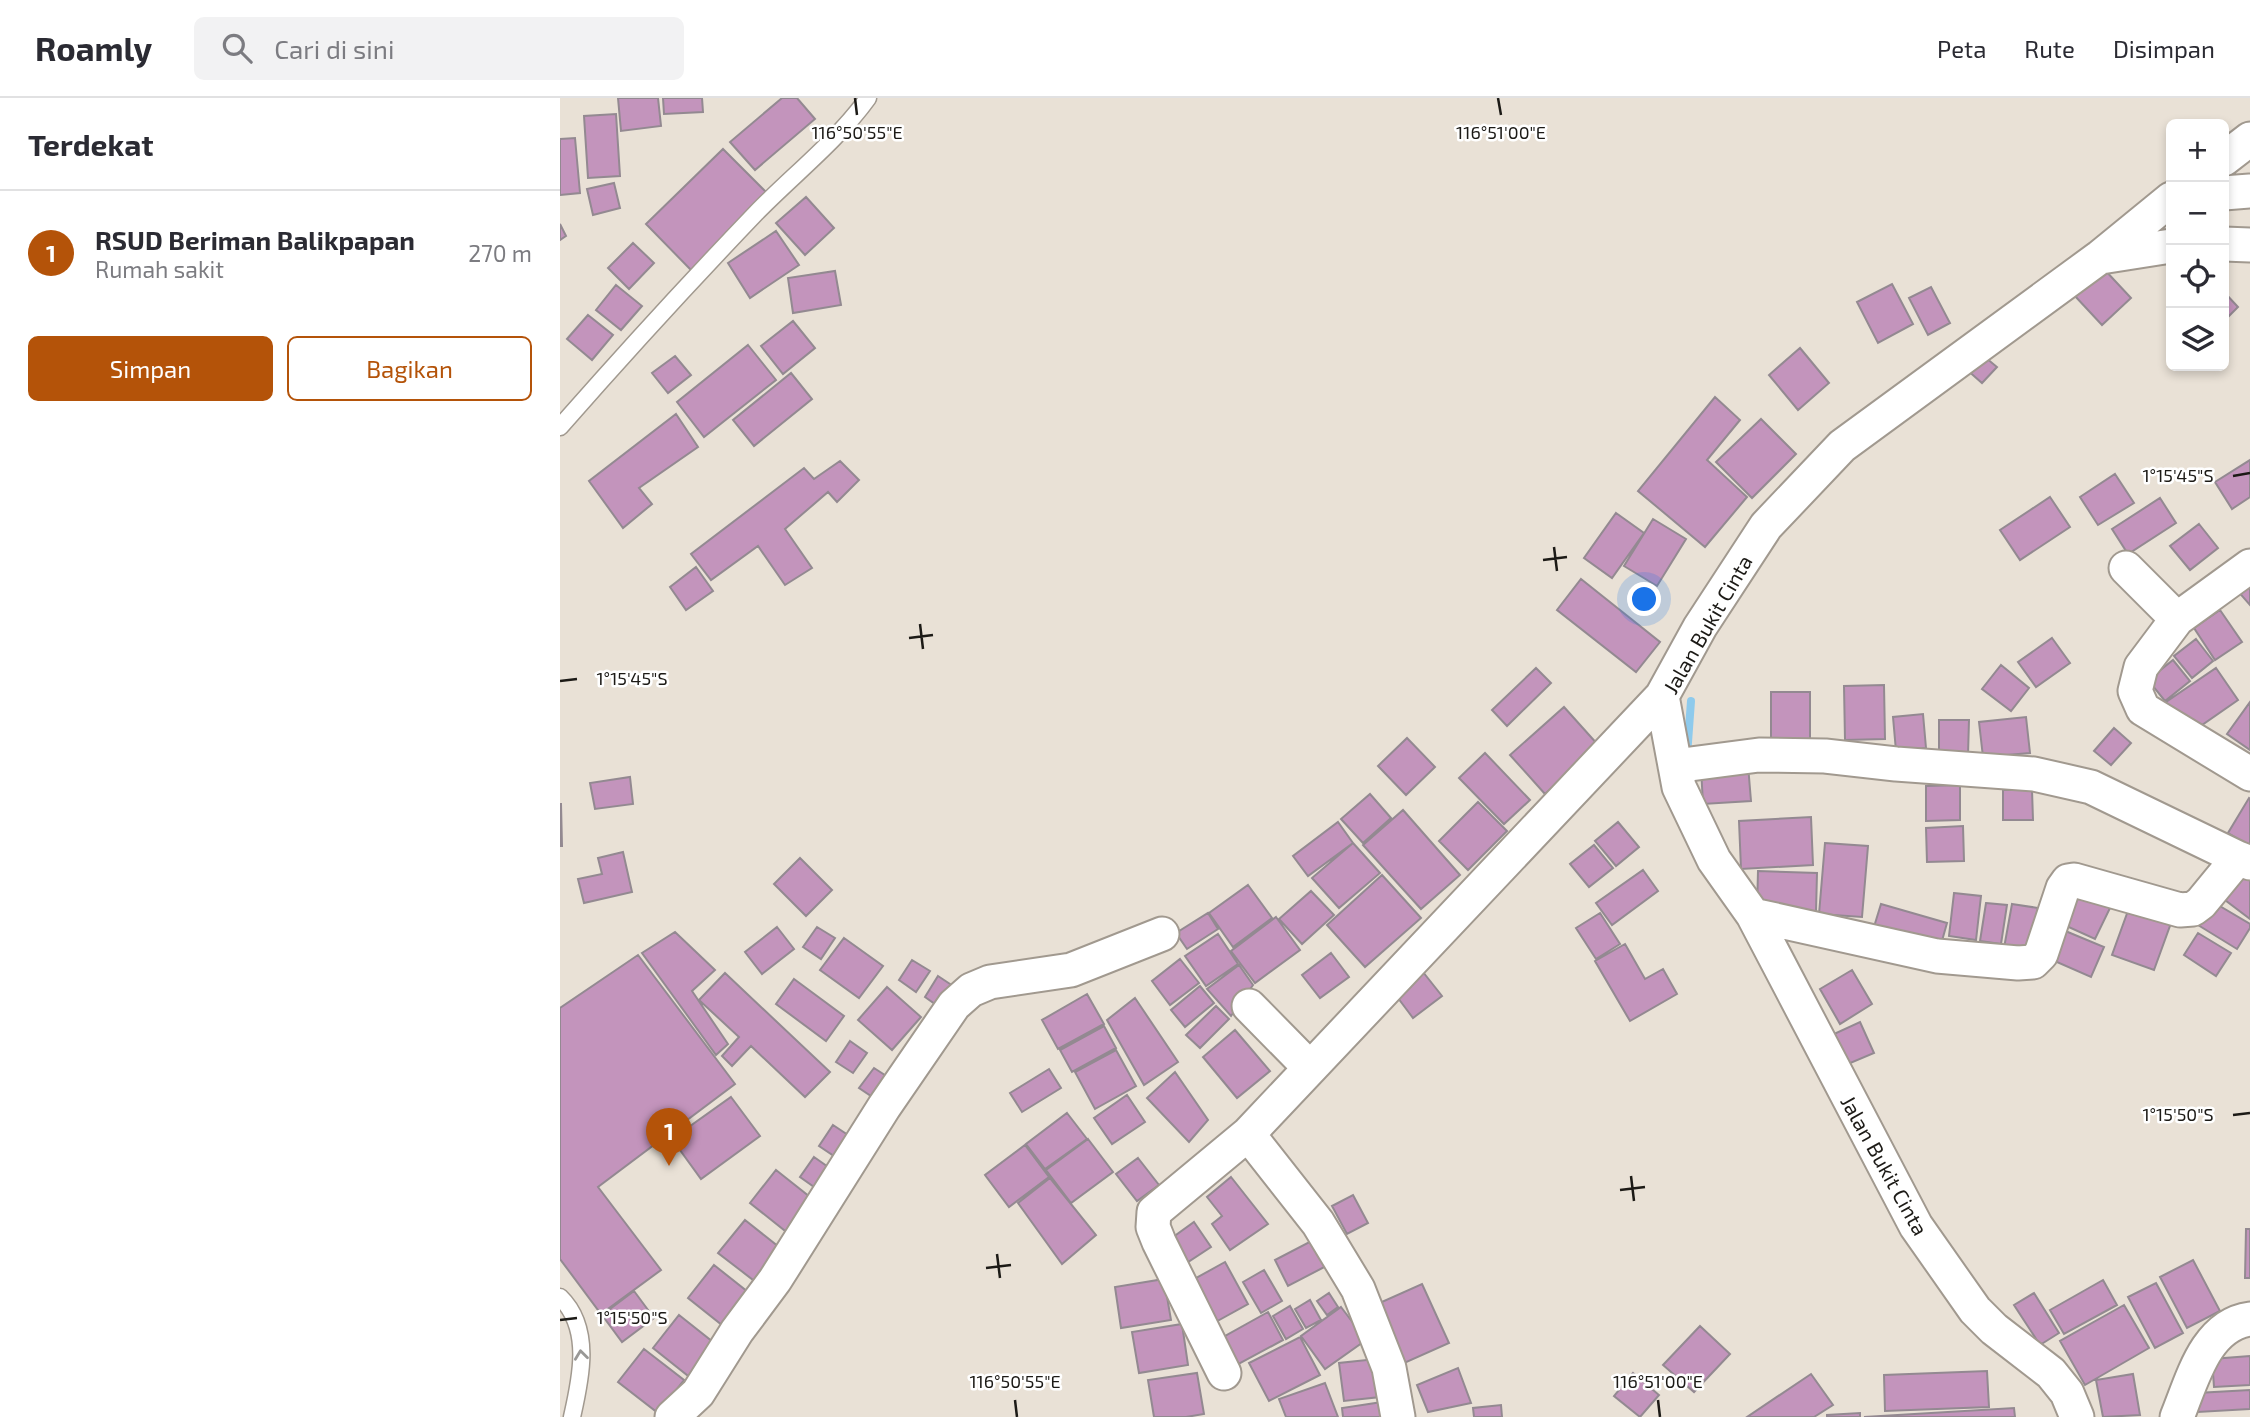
<!DOCTYPE html>
<html lang="id">
<head>
<meta charset="utf-8">
<style>
  body { margin:0; font-family:"Exo 2",sans-serif; background:#f2f2f3; color:#2b2b33 }
  .controls { position:absolute; right:21px; top:21px; display:grid; overflow:hidden; border-radius:10px; box-shadow:0 4px 10px #0003 }
  .controls button { width:63px; height:63px; display:grid; place-items:center; padding:0; border:0; border-bottom:2px solid #e1e1e2; background:#fff; color:#2b2b33; font:35px sans-serif }
  .you { position:absolute; left:1085px; top:502px; width:24px; height:24px; margin:-18px; border:5px solid #fff; border-radius:50%; background:#1a73e8; box-shadow:0 0 0 10px #1a73e833 }
  .badge { display:grid; place-items:center; width:46px; height:46px; border-radius:50%; background:#b45309; color:#fff; font-size:23px; font-weight:700 }
  .pin { position:absolute; translate:-50% -58px; filter:drop-shadow(0 2px 4px #0008) }
  .pin::after { content:''; position:absolute; top:37px; width:24px; height:21px; background:inherit; clip-path:polygon(0 0,100% 0,50% 100%) }
  .list { margin:0; padding:0; list-style:none }
  h2 { display:flex; justify-content:space-between; align-items:center; height:91px; margin:0; padding:0 28px; font-size:30px }
  h2 small { font-size:23px; font-weight:400; color:#7c7c81 }
  .list li { display:grid; grid-template-columns:46px 1fr auto; gap:21px; align-items:center; box-sizing:border-box; height:126px; padding:0 28px; border-top:2px solid #e1e1e2 }
  .list b { display:block; font-size:26px; white-space:nowrap }
  .list p { margin:0; font-size:23px; white-space:nowrap; color:#7c7c81 }
  .list em { font-size:23px; font-style:normal; color:#7c7c81 }
  .actions { display:flex; gap:14px; padding:21px 28px }
  .actions a { flex:1; padding:16px 0; border:2px solid #b45309; border-radius:10px; text-align:center; font-size:24px; color:#b45309 }
  .actions .main { background:#b45309; color:#fff }
  .icon { flex:none; width:38px; height:38px; fill:none; stroke:currentColor; stroke-width:2; stroke-linecap:round; stroke-linejoin:round }
  .map { position:relative; flex:none; width:1690px; height:1319px; overflow:hidden }
  header { display:flex; align-items:center; gap:42px; box-sizing:border-box; height:98px; padding:0 35px; background:#fff; border-bottom:2px solid #e1e1e2 }
  header strong { font-size:33px }
  nav { display:flex; gap:38px; margin-inline-start:auto; font-size:24px }
  .search { width:490px; height:63px; background:#f2f2f3; display:flex; align-items:center; gap:18px; box-sizing:border-box; padding:0 24px; border-radius:10px; color:#7c7c81; font-size:26px }
  main { display:flex }
  aside { flex:1; background:#fff }
  .map>svg:first-child { display:block }
  .lines { fill:none; stroke-linecap:round; stroke-linejoin:round }
  .stream { stroke:#8ecaec; stroke-width:8 }
  .building { fill:#c394bc; stroke:#938991; stroke-width:2 }
  .lane-casing { stroke:#a1998f; stroke-width:19 }
  .street-casing { stroke:#a1998f; stroke-width:37 }
  .lane { stroke:#fff; stroke-width:16 }
  .street { stroke:#fff; stroke-width:33 }
  .oneway { stroke:#999896 }
  .ticks { fill:none; stroke:#1c1a16; stroke-width:2.5 }
  .labels { text-anchor:middle; dominant-baseline:central; stroke-width:5; stroke-linejoin:round; paint-order:stroke }
  .street-label { font-size:21px; fill:#1c1a16; stroke:#fff }
  .ticks-label { font-size:18px; text-anchor:middle; fill:#1c1a16; stroke:#fff; stroke-width:5; stroke-linejoin:round; paint-order:stroke }
</style>
</head>
<body>
<header>
<strong>Roamly</strong>
<div class="search"><svg class="icon" aria-label="search" viewBox="0 0 24 24"><circle cx="10" cy="10" r="6"/><path d="M15 15l6 6"/></svg>Cari di sini</div>
<nav><a>Peta</a><a>Rute</a><a>Disimpan</a></nav>
</header>
<main>
<aside>
<h2>Terdekat<small></small></h2>
<ul class="list">
<li><span class="badge">1</span><div><b>RSUD Beriman Balikpapan</b><p>Rumah sakit</p></div><em>270 m</em></li>
</ul>
<div class="actions"><a class="main">Simpan</a><a>Bagikan</a></div>
</aside>
<div class="map">
<svg width="1690" height="1319" viewBox="0 0 1690 1319">
  <rect width="100%" height="100%" fill="#e9e1d6"/>
  <g class="lines">
    <path class="stream" d="M1127,658L1131,603"/>
  </g>
  <path class="building" d="M58,0H98L101,28L61,33Z
    M103,0H142L143,14L104,16Z
    M222,0H237L255,21L195,72L170,44Z
    M56,16L60,78L28,80L24,18Z
    M15,40L20,95L0,97V41Z
    M163,51L209,97L131,172L86,126Z
    M54,85L60,110L33,117L27,91Z
    M246,99L274,130L245,157L216,125Z
    M0,126L6,138L0,142Z
    M216,133L239,167L190,200L168,165Z
    M73,145L94,165L69,191L48,170Z
    M1543,170L1571,200L1542,227L1514,197Z
    M275,173L281,207L233,215L228,180Z
    M1332,186L1353,226L1318,245L1297,204Z
    M56,187L82,208L61,232L36,212Z
    M1371,189L1390,225L1368,237L1349,200Z
    M1664,194L1678,209L1664,223Z
    M28,217L53,237L32,262L7,241Z
    M233,223L255,250L223,276L201,248Z
    M188,247L216,282L144,339L117,304Z
    M1240,250L1269,285L1238,312L1209,277Z
    M1420,255L1437,269L1422,285L1406,271Z
    M115,258L131,277L108,295L92,275Z
    M231,275L252,301L194,348L173,322Z
    M1155,299L1180,322L1147,362L1187,399L1145,449L1078,393Z
    M116,316L138,349L79,390L92,406L63,430L29,383Z
    M1201,321L1236,356L1192,400L1156,364Z
    M1690,362V399L1672,411L1655,384Z
    M280,363L299,382L277,404L268,394L225,431L252,470L225,487L198,448L151,482L131,456L244,370L254,381Z
    M1555,376L1574,405L1538,427L1520,399Z
    M1490,399L1510,429L1460,462L1440,432Z
    M1600,400L1616,425L1568,456L1552,431Z
    M1056,415L1084,435L1052,480L1024,460Z
    M1093,421L1126,441L1097,488L1064,468Z
    M1639,426L1658,450L1630,472L1610,448Z
    M136,469L153,493L126,512L110,489Z
    M1690,480V507L1676,491Z
    M1021,481L1100,544L1076,574L997,512Z
    M1660,512L1682,544L1655,562L1634,530Z
    M1492,540L1510,565L1476,589L1458,564Z
    M1636,541L1653,563L1632,580L1614,558Z
    M1613,562L1630,583L1605,603L1588,582Z
    M1441,567L1469,590L1451,613L1422,591Z
    M976,570L991,585L947,628L932,612Z
    M1656,570L1678,602L1629,636L1606,604Z
    M1324,587L1325,641L1285,642L1284,588Z
    M1211,594H1250V651H1211Z
    M1690,604V652L1667,636Z
    M1004,609L1039,648L985,696L950,657Z
    M1363,616L1366,650L1336,653L1333,619Z
    M1466,619L1470,655L1423,659L1419,624Z
    M1379,622H1409L1408,657H1379Z
    M1554,630L1571,645L1551,667L1534,653Z
    M847,640L875,669L846,697L818,668Z
    M925,655L970,702L944,726L899,680Z
    M1188,667L1191,703L1143,706L1141,670Z
    M70,679L73,706L35,711L30,685Z
    M1400,687V722L1366,723V688Z
    M1443,692H1472L1473,722H1443Z
    M810,696L831,720L803,745L781,721Z
    M1689,700L1690,701V748L1668,735Z
    M918,704L947,733L908,772L879,743Z
    M0,706H1L2,748H0Z
    M843,712L900,777L861,811L803,747Z
    M1251,719L1253,767L1181,771L1179,723Z
    M778,724L793,745L748,778L733,758Z
    M1058,724L1079,749L1056,768L1035,743Z
    M1403,728L1404,763L1367,764L1366,730Z
    M793,745L820,775L779,810L752,780Z
    M1265,745L1308,748L1302,819L1259,816Z
    M1034,747L1053,770L1029,789L1010,766Z
    M63,754L72,794L24,805L18,781L42,776L38,760Z
    M240,760L272,792L246,818L214,786Z
    M1690,770V821L1665,802Z
    M1083,772L1098,793L1052,827L1036,805Z
    M1198,773L1257,775L1256,814L1197,812Z
    M822,777L861,820L805,869L767,827Z
    M688,787L712,820L673,849L649,815Z
    M1518,792L1551,808L1535,841L1502,826Z
    M751,793L774,817L742,846L719,821Z
    M1394,795L1421,798L1416,842L1389,838Z
    M1653,804L1690,826V830L1677,851L1638,827Z
    M1426,805L1447,807L1441,846L1420,843Z
    M1321,806L1387,825L1380,850L1313,832Z
    M1452,806L1478,810L1471,854L1444,850Z
    M1569,810L1611,825L1594,872L1552,857Z
    M648,815L658,831L627,851L616,835Z
    M1040,815L1060,846L1036,861L1016,830Z
    M716,819L740,852L695,885L671,853Z
    M217,829L234,851L202,876L185,854Z
    M257,829L275,840L261,861L243,849Z
    M1503,832L1544,849L1531,879L1490,861Z
    M115,834L155,872L132,893L168,946L156,957L82,855Z
    M1638,835L1671,855L1656,878L1624,857Z
    M658,836L678,866L646,888L625,858Z
    M284,840L323,868L299,900L260,872Z
    M1065,846L1085,881L1103,871L1117,896L1070,923L1035,863Z
    M771,855L789,879L760,900L742,877Z
    M78,857L175,986L38,1089L101,1172L41,1216L0,1161V910Z
    M620,861L639,885L610,907L592,883Z
    M352,862L370,873L356,894L339,882Z
    M679,867L693,887L671,918L647,891Z
    M1292,872L1312,906L1280,926L1260,891Z
    M863,874L882,898L853,920L835,896Z
    M165,875L270,974L245,999L191,948L172,968L162,958L179,939L139,902Z
    M378,878L396,890L382,911L365,899Z
    M234,881L284,918L266,943L216,906Z
    M640,888L654,905L625,929L611,912Z
    M327,889L361,919L332,952L298,922Z
    M527,896L544,926L498,951L482,922Z
    M575,900L618,964L584,987L547,922Z
    M656,908L669,921L640,950L626,937Z
    M1300,924L1314,955L1288,966L1274,936Z
    M544,928L556,950L512,974L500,952Z
    M675,932L710,973L677,1000L643,959Z
    M290,943L307,955L293,975L276,964Z
    M556,952L576,988L535,1011L515,974Z
    M314,970L331,981L317,1002L299,990Z
    M489,971L501,990L462,1014L450,995Z
    M615,974L648,1022L629,1044L587,1000Z
    M567,997L585,1024L552,1046L534,1020Z
    M171,999L200,1038L141,1081L112,1041Z
    M507,1015L527,1041L485,1071L466,1046Z
    M273,1027L291,1039L277,1060L259,1048Z
    M528,1041L553,1074L511,1105L486,1072Z
    M465,1047L489,1079L449,1109L425,1077Z
    M254,1059L271,1071L257,1091L240,1079Z
    M578,1060L599,1087L577,1103L556,1076Z
    M216,1072L255,1103L229,1136L190,1105Z
    M671,1079L708,1126L670,1152L652,1126L662,1118L647,1099Z
    M490,1080L536,1137L502,1166L458,1105Z
    M793,1097L808,1125L787,1136L772,1108Z
    M185,1122L224,1153L197,1185L158,1155Z
    M634,1124L651,1149L625,1166L609,1142Z
    M1686,1131H1690V1180H1685Z
    M759,1139L772,1165L728,1188L715,1162Z
    M1633,1162L1660,1213L1627,1230L1600,1179Z
    M665,1164L688,1206L652,1226L629,1184Z
    M154,1167L193,1198L167,1231L128,1200Z
    M704,1172L722,1203L701,1215L683,1184Z
    M604,1181L611,1222L561,1230L555,1189Z
    M1543,1182L1557,1207L1504,1236L1490,1212Z
    M1596,1185L1623,1235L1595,1250L1568,1199Z
    M862,1186L889,1245L842,1266L815,1207Z
    M74,1193L94,1220L62,1244L42,1217Z
    M769,1195L778,1209L767,1217L757,1203Z
    M1474,1195L1499,1235L1480,1247L1454,1207Z
    M750,1202L761,1222L746,1230L735,1211Z
    M1564,1207L1589,1250L1525,1287L1500,1243Z
    M730,1208L743,1231L726,1241L713,1218Z
    M781,1209L806,1242L765,1271L741,1238Z
    M708,1214L723,1242L673,1269L658,1242Z
    M119,1217L158,1248L132,1281L93,1250Z
    M622,1226L628,1267L579,1275L572,1234Z
    M1140,1228L1170,1256L1134,1294L1103,1267Z
    M740,1239L760,1277L709,1303L689,1265Z
    M84,1251L124,1282L98,1315L58,1284Z
    M1690,1258V1287L1654,1289L1652,1261Z
    M816,1261L820,1299L784,1303L779,1265Z
    M898,1270L911,1305L868,1314L857,1287Z
    M1427,1273L1429,1309L1325,1313L1324,1277Z
    M637,1275L644,1316L626,1319H594L588,1282Z
    M1073,1275L1099,1297L1080,1319L1054,1298Z
    M1251,1276L1273,1307L1254,1319H1187Z
    M1573,1276L1580,1317L1543,1319L1536,1282Z
    M765,1285L778,1319H726L719,1301Z
    M1690,1292V1311L1638,1314L1637,1295Z
    M829,1303L832,1319H783L782,1310Z
    M941,1307L942,1319H914L913,1310Z
    M1454,1310L1455,1319H1304Z
    M1300,1315V1319H1267V1317Z"/>
  <g class="lines">
    <g class="lane-casing">
      <path id="lane" d="M0,329C64,256 129,185 196,115C233,77 277,43 308,0
        M0,1199C32,1230 21,1280 12,1319"/>
    </g>
    <g class="street-casing">
      <path id="street" d="M1664,61L1690,41
        M1664,95L1690,93
        M1664,146L1690,147
        M1541,159L1611,148
        M1690,468L1617,521L1581,569L1575,593L1583,611L1690,676
        M1566,470L1617,521
        M1115,668L1199,657L1265,658L1336,666L1474,676L1531,689L1678,760
        M1193,817L1377,858L1458,865L1473,864L1481,856L1503,790L1508,783L1514,782L1620,812L1633,811L1641,805L1678,760L1690,765
        M689,908L750,970
        M688,1036L758,1125L798,1191L829,1270L838,1319
        M664,1275L599,1144L593,1129L594,1114L688,1036L1102,598
        M112,1319L138,1295L177,1233L215,1182L324,1009L394,907L411,892L430,884L511,872L602,836
        M1517,1319L1507,1295L1491,1275L1434,1231L1415,1212L1356,1128L1193,817L1154,762L1119,689L1102,598L1140,529L1206,428L1282,348L1540,159L1611,101
        M1617,1319C1632,1283 1645,1227 1690,1221"/>
    </g>
    <use href="#lane" class="lane"/>
    <use href="#street" class="street"/>
  </g>
  <defs><path id="oneway-chevron" d="M-2-3.5L2.5 0L-2 3.5" fill="none" stroke-width="1.6" stroke-linecap="round" stroke-linejoin="round" transform="scale(1.75)"/></defs>
  <use class="oneway" href="#oneway-chevron" transform="translate(21 1257) rotate(-97)"/>
  <path class="ticks" d="M295,0L297,17M938,0L941,17M1673,378L1690,375M994,449L997,473M983,462L1007,459M360,526L363,551M349,540L373,537M0,583L17,581M1673,1017L1690,1015M1071,1078L1074,1103M1060,1092L1085,1089M437,1156L440,1180M426,1170L451,1167M0,1222L17,1220M455,1302L457,1319M1098,1302L1100,1319"/>
  <g class="labels">
    <g class="street-label">
      <text transform="translate(1147 526) rotate(-60)">Jalan Bukit Cinta</text>
      <text transform="translate(1325 1067) rotate(61)">Jalan Bukit Cinta</text>
    </g>
  </g>
  <g class="ticks-label">
    <text x="297" y="41">116°50'55"E</text>
    <text x="941" y="41">116°51'00"E</text>
    <text x="1618" y="384">1°15'45"S</text>
    <text x="72" y="587">1°15'45"S</text>
    <text x="1618" y="1023">1°15'50"S</text>
    <text x="72" y="1226">1°15'50"S</text>
    <text x="455" y="1290">116°50'55"E</text>
    <text x="1098" y="1290">116°51'00"E</text>
  </g>
</svg>
<div class="controls">
<button>+</button>
<button>−</button>
<button><svg class="icon" aria-label="locate" viewBox="0 0 24 24"><circle cx="12" cy="12" r="6"/><path d="M12 2v4M12 18v4M2 12h4M18 12h4"/></svg></button>
<button><svg class="icon" aria-label="layers" viewBox="0 0 24 24"><path d="M12 4l9 5-9 5-9-5zM3 14l9 5 9-5"/></svg></button>
</div>
<div class="you"></div>
<div class="pin badge" style="left:109px;top:1068px">1</div>
</div>
</main>
</body>
</html>
